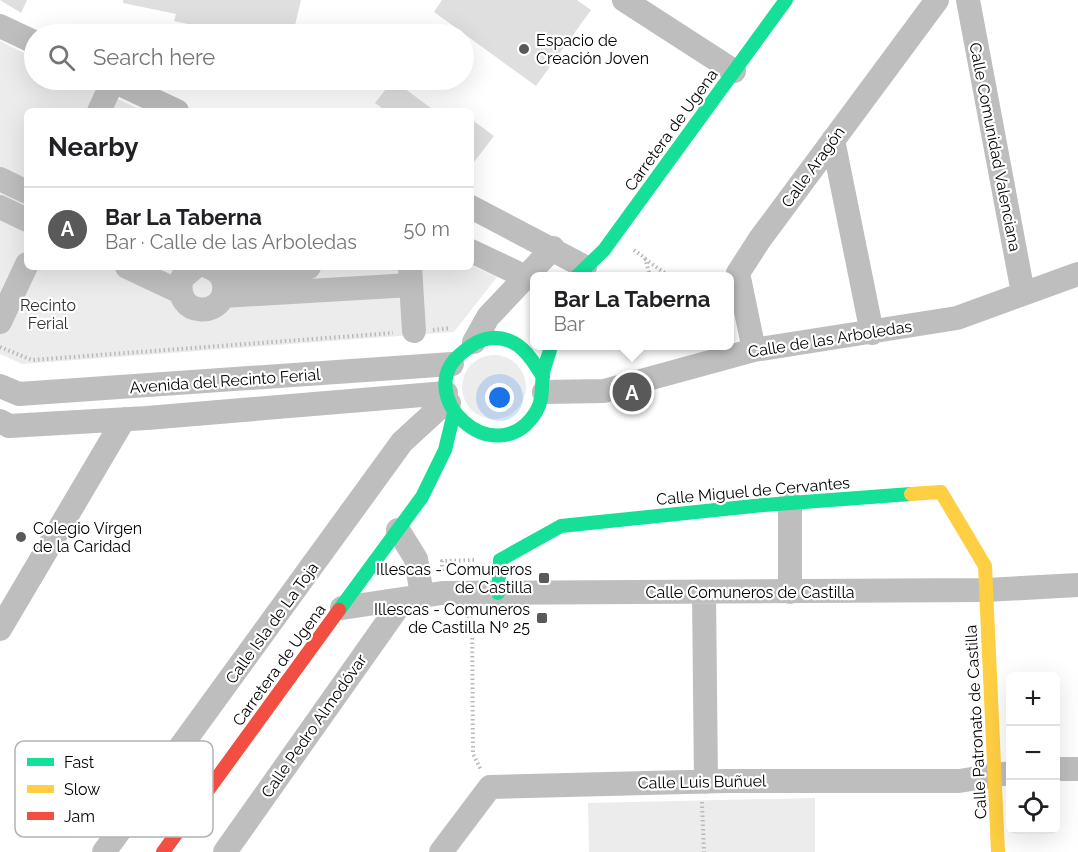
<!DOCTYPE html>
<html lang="en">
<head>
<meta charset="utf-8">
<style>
  body { margin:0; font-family:Raleway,sans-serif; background:#f2f2f2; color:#202124 }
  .controls { position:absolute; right:18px; bottom:18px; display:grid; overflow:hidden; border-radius:9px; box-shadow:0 6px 24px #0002 }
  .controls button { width:54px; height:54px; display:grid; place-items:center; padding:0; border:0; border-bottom:2px solid #e0e0e0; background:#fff; color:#202124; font:30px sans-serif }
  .you { position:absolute; left:500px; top:398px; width:21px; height:21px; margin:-15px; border:4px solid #fff; border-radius:50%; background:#1a73e8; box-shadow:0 0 0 9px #1a73e833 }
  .badge { display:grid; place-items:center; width:39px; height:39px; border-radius:50%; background:#595959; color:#fff; font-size:20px; font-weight:700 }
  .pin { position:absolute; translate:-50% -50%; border:3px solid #fff; box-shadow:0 2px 6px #0006 }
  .popup { position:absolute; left:530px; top:272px; width:204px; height:78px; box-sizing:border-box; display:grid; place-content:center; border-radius:9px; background:#fff; filter:drop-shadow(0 2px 4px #0005); font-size:20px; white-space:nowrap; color:#757577 }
  .popup b { font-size:22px; color:#202124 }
  .popup::after { content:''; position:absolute; left:50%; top:100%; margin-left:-12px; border:12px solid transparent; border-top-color:#fff }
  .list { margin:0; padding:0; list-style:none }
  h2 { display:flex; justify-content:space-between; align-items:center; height:78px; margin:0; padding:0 24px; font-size:26px }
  h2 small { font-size:20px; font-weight:400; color:#757577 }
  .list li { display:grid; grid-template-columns:39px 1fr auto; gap:18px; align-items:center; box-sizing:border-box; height:84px; padding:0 24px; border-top:2px solid #e0e0e0 }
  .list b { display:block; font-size:22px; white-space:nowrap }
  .list p { margin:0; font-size:20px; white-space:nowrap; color:#757577 }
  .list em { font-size:20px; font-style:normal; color:#757577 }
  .icon { flex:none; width:33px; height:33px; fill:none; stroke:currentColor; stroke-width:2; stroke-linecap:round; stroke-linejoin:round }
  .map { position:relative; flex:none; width:1078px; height:852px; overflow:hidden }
  .search { position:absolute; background:#fff; box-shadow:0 6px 24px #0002; left:24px; top:24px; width:450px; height:66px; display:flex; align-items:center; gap:15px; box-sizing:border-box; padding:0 21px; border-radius:33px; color:#757577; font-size:22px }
  .panel { position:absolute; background:#fff; box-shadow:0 6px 24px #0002; left:24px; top:108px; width:450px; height:162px; border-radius:9px }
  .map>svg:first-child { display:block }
  .green { fill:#ececec }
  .building { fill:#dfdfdf }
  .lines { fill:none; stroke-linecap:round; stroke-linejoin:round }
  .path { stroke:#b9b9b9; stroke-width:4; stroke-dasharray:1.5 3; stroke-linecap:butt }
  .street { stroke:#bebebe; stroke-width:24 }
  .fast { stroke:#16e098; stroke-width:14 }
  .slow { stroke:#ffcf43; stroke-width:14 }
  .jam { stroke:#f24e42; stroke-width:14 }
  .poi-dot { fill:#595959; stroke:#fff; stroke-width:2 }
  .labels { text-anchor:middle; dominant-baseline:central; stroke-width:4.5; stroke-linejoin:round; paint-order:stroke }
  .poi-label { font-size:16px; fill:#000; stroke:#fff; text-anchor:start }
  .street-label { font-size:16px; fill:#000; stroke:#fff }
  .park-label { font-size:16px; fill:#333; stroke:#fff }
  .key { fill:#fff; stroke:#b2b2b2; stroke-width:1.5 }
  .key-label { font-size:16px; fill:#000 }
</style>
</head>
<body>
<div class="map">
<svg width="1078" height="852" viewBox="0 0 1078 852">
  <rect width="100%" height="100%" fill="#fff"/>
  <path class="green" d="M0,41L34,58V80H78L143,111H27V267H471V265L497,277L454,332L22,364L0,354Z
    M462 387a32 32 0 1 1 64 0a32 32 0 1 1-64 0Z
    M815,798V852H589L588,803Z"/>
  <path class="building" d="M0,0H27L21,13Z
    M123,0H301L293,34H264L226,26L225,32L174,21L176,14L123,3Z
    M442,0H577L591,10L536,86L434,12Z
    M393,80L435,111H386L375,103Z
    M471,119L494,136L471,166Z"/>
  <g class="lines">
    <path class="path" d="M634,250L645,258L650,276
      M645,259L669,276
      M433,330L450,328
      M0,347L32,360L393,333
      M442,571V561L475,560
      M467,616H472L473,754L481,770
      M702,802L704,852"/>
    <path class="street" d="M624,0L734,71
      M968,0L1023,293
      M0,26L34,42
      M111,80L177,111
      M99,111L107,94
      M833,140L872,333
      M0,179L27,192
      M0,207L27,220
      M471,207L585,267
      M471,251L526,277
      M127,267L180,292
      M195,267L182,278C171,319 229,319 224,284C223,276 217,270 209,267
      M410,267L414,331
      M220,274L309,267
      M223,296L411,285
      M0,322L27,264
      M474,342L488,317L553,248
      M754,350L738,273L760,239L937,0
      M0,386L19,394L452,364
      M544,392L604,391L754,350L957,318L1078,274
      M0,421L9,426L147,418L446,393
      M398,530L416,559L422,595
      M790,592V503
      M704,593L706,782
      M342,608L442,593L986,590L1078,585
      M0,629L124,419
      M1056,769H1078
      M104,852L402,442L438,409L449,403
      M225,852L403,600
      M441,852L490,787L726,781H959L1010,773"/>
    <path class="fast" d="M577,276L604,250L786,0
      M543,377C531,357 518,336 491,338C480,339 471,345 463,352C408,394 496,476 536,412C544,399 541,387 543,373C545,364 549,355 551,346
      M498,593L500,560L561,526L764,505L911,494
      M339,610L422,497L445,450L454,413"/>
    <path class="slow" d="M911,494L941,492L985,566L998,852"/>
    <path class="jam" d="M163,852L339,610"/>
  </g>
  <g class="poi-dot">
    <circle cx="524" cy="49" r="6"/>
    <circle cx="21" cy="537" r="6"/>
    <rect x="538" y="572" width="12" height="12" rx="3"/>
    <rect x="536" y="612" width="12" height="12" rx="3"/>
  </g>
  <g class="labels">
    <g class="poi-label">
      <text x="536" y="40">Espacio de<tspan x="536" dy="18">Creación Joven</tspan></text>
      <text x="33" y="528">Colegio Vírgen<tspan x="33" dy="18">de la Caridad</tspan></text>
      <text x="532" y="569" text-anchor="end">Illescas - Comuneros<tspan x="532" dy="18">de Castilla</tspan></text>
      <text x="530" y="609" text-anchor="end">Illescas - Comuneros<tspan x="530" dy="18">de Castilla Nº 25</tspan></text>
    </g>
    <g class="street-label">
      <text transform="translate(671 130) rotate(-54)">Carretera de Ugena</text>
      <text transform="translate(995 147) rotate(79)">Calle Comunidad Valenciana</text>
      <text transform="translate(813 167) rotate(-54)">Calle Aragón</text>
      <text transform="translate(830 339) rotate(-9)">Calle de las Arboledas</text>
      <text transform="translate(225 381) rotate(-4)">Avenida del Recinto Ferial</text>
      <text transform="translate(753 491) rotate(-5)">Calle Miguel de Cervantes</text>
      <text x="750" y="592">Calle Comuneros de Castilla</text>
      <text transform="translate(272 623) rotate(-54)">Calle Isla de La Toja</text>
      <text transform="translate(279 665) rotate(-54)">Carretera de Ugena</text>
      <text transform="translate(976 722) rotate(-93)">Calle Patronato de Castilla</text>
      <text transform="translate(314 726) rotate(-55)">Calle Pedro Almodóvar</text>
      <text transform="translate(702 782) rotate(-1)">Calle Luis Buñuel</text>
    </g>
    <g class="park-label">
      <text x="48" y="305">Recinto<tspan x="48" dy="18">Ferial</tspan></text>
    </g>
  </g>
  <rect x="15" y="741" width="198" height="96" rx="9" class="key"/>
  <rect x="27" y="758" width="27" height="8" fill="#16e098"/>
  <rect x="27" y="785" width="27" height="8" fill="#ffcf43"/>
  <rect x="27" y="812" width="27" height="8" fill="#f24e42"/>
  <g class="key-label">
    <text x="64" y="768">Fast</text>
    <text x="64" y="795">Slow</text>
    <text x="64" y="822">Jam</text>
  </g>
</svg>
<div class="controls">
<button>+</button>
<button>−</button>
<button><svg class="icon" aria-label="locate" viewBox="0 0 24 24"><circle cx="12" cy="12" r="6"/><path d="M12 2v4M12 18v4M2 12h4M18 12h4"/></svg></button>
</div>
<div class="you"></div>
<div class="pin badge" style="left:632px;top:392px">A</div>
<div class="popup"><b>Bar La Taberna</b>Bar</div>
<div class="search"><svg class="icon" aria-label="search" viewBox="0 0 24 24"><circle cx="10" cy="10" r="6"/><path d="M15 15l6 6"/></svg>Search here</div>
<section class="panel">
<h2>Nearby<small></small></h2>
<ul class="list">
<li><span class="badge">A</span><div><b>Bar La Taberna</b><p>Bar · Calle de las Arboledas</p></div><em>50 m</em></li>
</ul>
</section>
</div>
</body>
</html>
